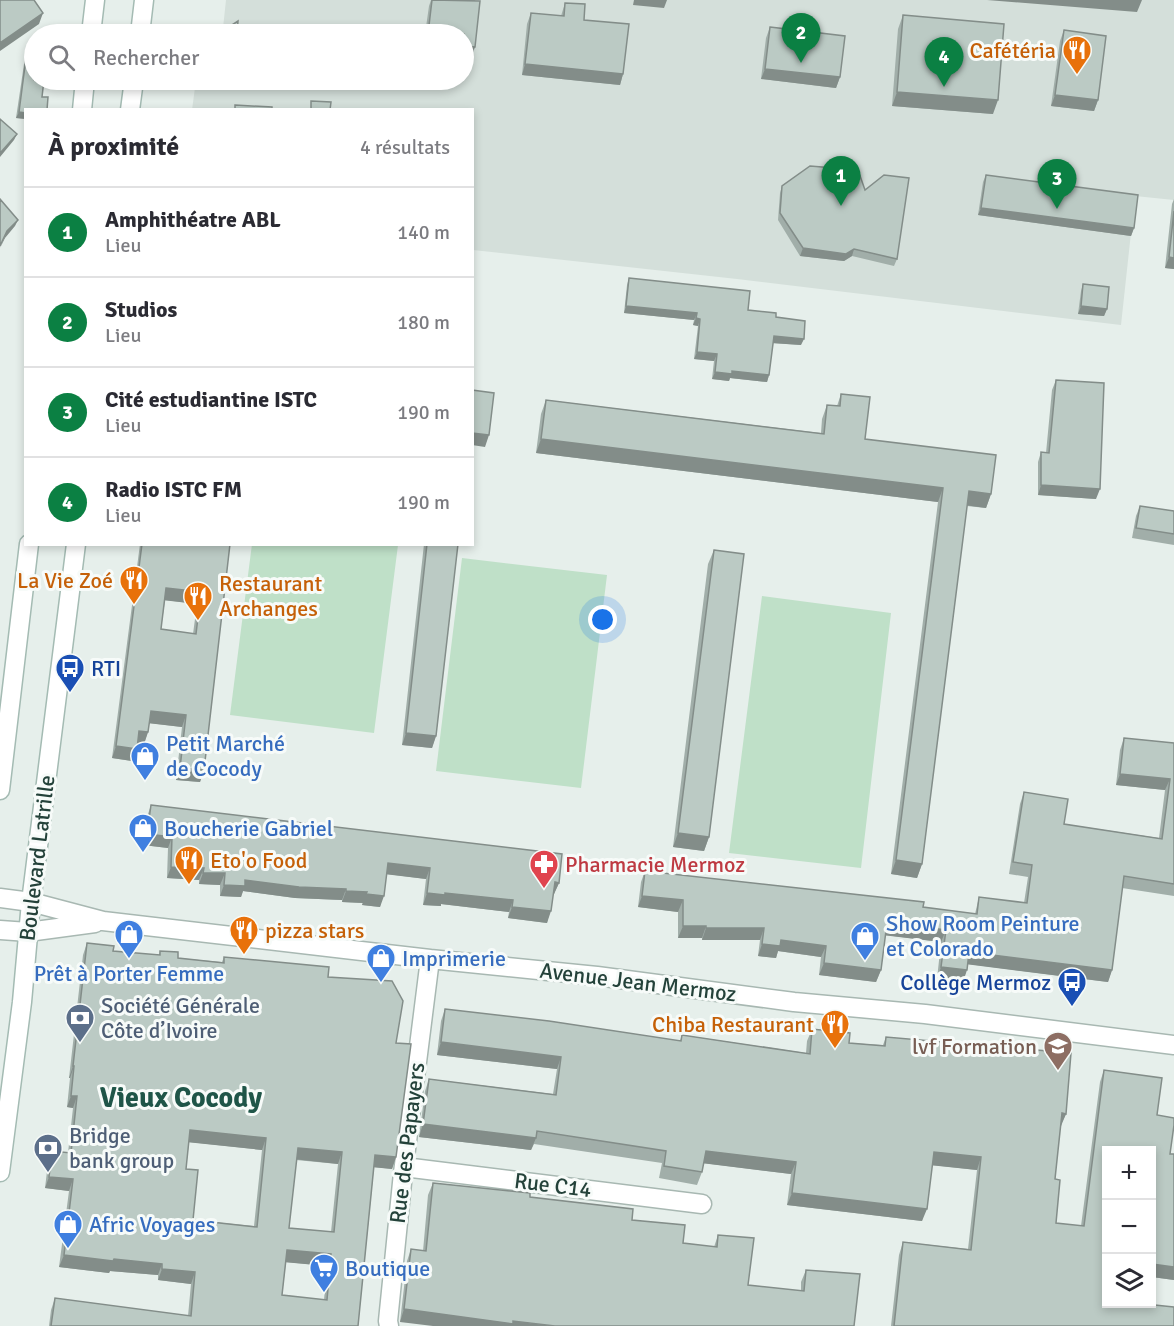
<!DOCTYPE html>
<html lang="fr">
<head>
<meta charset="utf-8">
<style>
  body { margin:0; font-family:Signika,sans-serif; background:#f7f7f7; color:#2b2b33 }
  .controls { position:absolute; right:18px; bottom:18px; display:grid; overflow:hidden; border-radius:0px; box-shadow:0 3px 9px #0003 }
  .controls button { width:54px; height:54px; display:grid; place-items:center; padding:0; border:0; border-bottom:2px solid #e1e1e2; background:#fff; color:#2b2b33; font:30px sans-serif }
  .you { position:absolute; left:603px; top:620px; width:21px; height:21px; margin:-15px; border:4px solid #fff; border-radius:50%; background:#1a73e8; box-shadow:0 0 0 9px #1a73e833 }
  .badge { display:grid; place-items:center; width:39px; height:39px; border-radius:50%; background:#0b8043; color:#fff; font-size:20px; font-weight:700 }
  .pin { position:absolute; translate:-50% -50px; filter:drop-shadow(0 2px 3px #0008) }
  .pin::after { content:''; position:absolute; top:32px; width:21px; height:18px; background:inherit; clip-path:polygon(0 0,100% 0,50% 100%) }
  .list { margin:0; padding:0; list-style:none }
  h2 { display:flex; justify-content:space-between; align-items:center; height:78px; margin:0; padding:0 24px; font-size:26px }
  h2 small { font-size:20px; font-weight:400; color:#7c7c81 }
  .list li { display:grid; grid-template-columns:39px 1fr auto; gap:18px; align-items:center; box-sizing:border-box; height:90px; padding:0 24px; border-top:2px solid #e1e1e2 }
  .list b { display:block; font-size:22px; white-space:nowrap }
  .list p { margin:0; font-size:20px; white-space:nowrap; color:#7c7c81 }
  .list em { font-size:20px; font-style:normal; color:#7c7c81 }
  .icon { flex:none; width:33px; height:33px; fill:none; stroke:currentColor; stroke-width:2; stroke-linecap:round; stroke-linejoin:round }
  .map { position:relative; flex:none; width:1174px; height:1326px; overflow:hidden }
  .search { position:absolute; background:#fff; box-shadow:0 3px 9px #0003; left:24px; top:24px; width:450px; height:66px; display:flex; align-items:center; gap:15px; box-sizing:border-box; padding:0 21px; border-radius:33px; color:#7c7c81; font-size:22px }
  .panel { position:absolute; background:#fff; box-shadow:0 3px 9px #0003; left:24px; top:108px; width:450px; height:438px; border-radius:0px }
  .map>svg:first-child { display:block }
  .built { fill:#d4dfda }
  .grass { fill:#bfe0c8 }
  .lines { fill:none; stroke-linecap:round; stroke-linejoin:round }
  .street-casing { stroke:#a8b8b2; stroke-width:21 }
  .secondary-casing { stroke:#a4bbb3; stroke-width:21 }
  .street { stroke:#fff; stroke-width:18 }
  .secondary { stroke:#fff; stroke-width:18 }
  .wall { fill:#a1aea9; fill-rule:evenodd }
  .shaded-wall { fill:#838d89 }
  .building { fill:#bbcac4; stroke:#838d89; stroke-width:1.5; fill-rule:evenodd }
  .labels { text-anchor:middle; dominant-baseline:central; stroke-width:6; stroke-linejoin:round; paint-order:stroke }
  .food-label { font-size:22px; fill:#c56008; stroke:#f7fbf9; text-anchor:end }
  .transit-label { font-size:22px; fill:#164399; stroke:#f7fbf9; text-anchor:start }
  .shop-label { font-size:22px; fill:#366cbe; stroke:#f7fbf9; text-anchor:start }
  .street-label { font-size:22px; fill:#24423a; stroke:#f7fbf9 }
  .health-label { font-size:22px; fill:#be3a42; stroke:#f7fbf9; text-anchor:start }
  .service-label { font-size:22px; fill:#4e5e75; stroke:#f7fbf9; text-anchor:start }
  .education-label { font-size:22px; fill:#785e54; stroke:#f7fbf9; text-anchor:end }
  .district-label { font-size:28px; font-weight:bold; fill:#1f5548; stroke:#f7fbf9 }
</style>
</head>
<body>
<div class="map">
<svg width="1174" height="1326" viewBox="0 0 1174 1326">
  <rect width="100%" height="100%" fill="#e6efeb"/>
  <path class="built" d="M226,0H1174V200L1135,196L1121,325L737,279L473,250L472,110H192L196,80H464V34H213L223,28Z"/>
  <path class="grass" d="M252,544L398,545L374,733L230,715Z
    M462,558L607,575L581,788L436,771Z
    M762,596L891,613L861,868L729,853Z"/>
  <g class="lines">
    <g class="street-casing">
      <path id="street" d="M0,898L31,902L103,921L430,959L597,976L794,1002L925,1014L1174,1045
        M0,930L28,932L95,923
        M404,1167L702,1204
        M389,1326L388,1321L403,1173L430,959"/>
    </g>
    <g class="secondary-casing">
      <path id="secondary" d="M91,34L95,0
        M140,34L144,0
        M82,110L85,80
        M130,110L134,80
        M0,790L29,544
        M0,1172L22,1002L31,902L76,544"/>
    </g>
    <use href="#street" class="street"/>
    <use href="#secondary" class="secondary"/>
  </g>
  <path class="wall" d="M431,0H475L471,58L464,34H425L429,6Z
    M565,3L584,20L623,74L620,85L522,75L527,24L531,13L561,16Z
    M903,15L993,114L892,106L898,29Z
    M770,27L840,77L836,88L761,79L766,38Z
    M1064,30L1098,100L1094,111L1051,106L1060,41Z
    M26,58L42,97L26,110V119L16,118L24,64Z
    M228,80H240L232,85Z
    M986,175L1134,228L1131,236L978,215L983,182Z
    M782,186L865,190L897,259L894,266L852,256L844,261L800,256L778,220L780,193Z
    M1174,199V269L1165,268L1172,204Z
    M629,278L776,317L801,345L773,343L769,375L767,382L730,378L729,381L712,379L714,361L694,359L698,326L693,325L694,320L624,313L627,285Z
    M1083,284L1107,309L1104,316L1078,314L1081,291Z
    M1056,380L1096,499L1038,495V462L1041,452L1046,453L1052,390Z
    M841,394L865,439L991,494L986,508L967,506L922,864L917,878L891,874L938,502L536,453L541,414L546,400L821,433L822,419L827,405L837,406Z
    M1140,506L1174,511V545L1132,538L1136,516Z
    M140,544H230L204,770L200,782L176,780L182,727L149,723L148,732L144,744H137V749L132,761L112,758ZM165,600L197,604L193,634L161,629Z
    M424,544H458L436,736L432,748L402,745Z
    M714,550L709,837L704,851L673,847L708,564Z
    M1124,738L1174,743V896L1122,888L1112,970L1108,982L968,964L963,982L937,979L941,942L885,935L881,970L876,982L819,975L821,957L778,951L776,958L758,956L760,940H702V938H678V912L638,907L641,882L645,871L975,914L979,897L1024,903L1028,877L1009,874L1020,804L1024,792L1064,824L1159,838L1165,790L1116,785L1120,750Z
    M151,805L559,883L554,894H553L547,923L508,918L509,912L441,904V906L423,905L426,879L387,874L380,907L362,905L363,903L342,902V900L295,898L243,891L241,897L220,896V885L199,884V880L167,878L168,848L143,845L147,817Z
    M87,943L113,951L159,955L160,951L178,958L222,962L224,957L328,977L396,1043V1157L392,1169L374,1167L358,1326H49L51,1310L55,1298L188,1316L191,1284L158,1280V1275L110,1271L109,1273L59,1267L69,1191L45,1188L48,1163L52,1151L68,1153L73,1108L67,1107L70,1078H69L83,955ZM189,1142L262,1150L254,1226L193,1220L186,1169ZM296,1160L338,1164L331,1232L289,1228ZM286,1262L327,1266L324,1300L282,1295Z
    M445,1009L680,1041L682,1035L806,1053L807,1041L812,1029L849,1043L883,1045L886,1037L1066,1114L1060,1126L1055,1179L1056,1223L1081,1226L1100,1082L1104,1070L1157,1115L1170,1154L1174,1280L1152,1277V1150L1107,1304L1174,1326H891L899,1255L903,1242L968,1249L977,1170L932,1165L922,1221L787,1205L791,1174L703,1163L702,1172L697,1185L659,1178L662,1163L534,1144L531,1150L419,1137L425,1091L429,1079L553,1094L557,1069L437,1055L441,1021Z
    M433,1183L530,1197L632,1220L683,1243L714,1247L718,1235L748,1285L801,1291V1282L806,1270L854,1326L400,1322L407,1261L411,1249L423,1251L428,1195Z"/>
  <path class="shaded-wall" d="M634,0H667L664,8L633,5Z
    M987,0H1142L1137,12Z
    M43,13L39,24L0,51V43Z
    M464,46L475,47L471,58L464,57Z
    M525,64L623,74L620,85L522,75Z
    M765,69L840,77L836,88L761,79Z
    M234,80H240L232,85Z
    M897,92L998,100L993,114L892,106Z
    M1055,95L1098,100L1094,111L1051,106Z
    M19,112L26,113V119L16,118Z
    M17,134L14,140L0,157V153Z
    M981,208L1134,228L1131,236L978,215Z
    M18,220L15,226L5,238L0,248L7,231Z
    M803,248L854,249L852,256L844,261L800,256Z
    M1169,257L1174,258V269L1165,268Z
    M626,306L697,313L694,320L624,313Z
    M1081,306L1107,309L1104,316L1078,314Z
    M696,318L700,319L698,326L693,325Z
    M774,336L804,339L801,345L771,343Z
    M697,352L717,354L714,361L694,359Z
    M732,371L769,375L767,382L730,378L729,381L712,379L715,372Z
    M472,433L489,435L485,447L472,445Z
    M541,439L943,488L938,502L536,453Z
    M1041,485L1100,489L1096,499L1038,495Z
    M969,491L991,494L986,508L964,505Z
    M166,588L201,592L197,604L162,600Z
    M151,711L186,715L182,727L147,723Z
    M139,731L148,732L144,744L134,743Z
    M406,733L436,736L432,748L402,745Z
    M116,746L137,749L132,761L112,758Z
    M180,768L204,770L200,782L176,780Z
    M1120,774L1170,779L1165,790L1116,785Z
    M678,833L709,837L704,851L673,847Z
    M147,834L172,837L168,848L143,845Z
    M896,860L922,864L917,878L891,874Z
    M388,863L430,868L426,879L384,874Z
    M171,867L204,868L199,880L167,878Z
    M203,873H225L220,885L199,884Z
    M245,880L346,889L342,900L295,898L243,891L241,897L220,896L224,885Z
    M555,882L559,883L554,894H551Z
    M346,891L367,892L363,903L342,902Z
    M427,893H445L513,900L509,912L441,904V906L423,905Z
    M366,894L384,896L380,907L362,905Z
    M642,896L683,900L678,912L638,907Z
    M512,907L551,911L547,923L508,918Z
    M887,923L946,930L941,942L882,935Z
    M683,926H706L702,938H678Z
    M706,928H764L760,940H702Z
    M781,940L826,946L821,957L778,951L776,958L758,956L762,944Z
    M969,952L1112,970L1108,982L965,964Z
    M824,963L881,970L876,982L819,975Z
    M941,967L967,970L963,982L937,979Z
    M441,1042L561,1057L557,1069L437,1055Z
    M73,1066H74L70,1078H69Z
    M71,1096H77L73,1108L67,1107Z
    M1062,1113L1066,1114L1061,1126L1057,1125Z
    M423,1124L536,1138L531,1150L419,1137Z
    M190,1130L266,1138L262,1150L186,1142Z
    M298,1148L342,1152L338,1164L293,1159Z
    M706,1151L796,1162L791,1174L701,1163Z
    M934,1152L981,1157L977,1170L929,1165Z
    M375,1155L396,1157L392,1169L371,1167Z
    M49,1177L73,1179L69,1191L45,1188Z
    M792,1193L927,1209L922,1221L787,1205Z
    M287,1250L331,1254L327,1266L283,1262Z
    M64,1255L114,1259L162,1264L158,1275L110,1271L109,1273L59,1267Z
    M1152,1264L1174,1267V1280L1152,1277Z
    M162,1269L195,1272L191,1284L158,1280Z
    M404,1309L555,1326H433L400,1322Z"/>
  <path class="building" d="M0,0H34L43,13L0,43Z
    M432,0L480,1L475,47L464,46V34H428Z
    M565,3L585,4L584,20L629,24L623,74L525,64L531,13L564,16Z
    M903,15L1004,24L998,100L897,92Z
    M238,21L237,34H218Z
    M770,27L845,36L840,77L765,69Z
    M1064,30L1106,36L1098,100L1055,95Z
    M26,58L34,60V80H44L42,97H48L47,110H26V113L19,112Z
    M311,101L331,102L330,110H311Z
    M235,105L272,107V110H235Z
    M0,119L17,134L0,153Z
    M810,166L858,170L865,190L884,175L909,178L897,259L854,249L846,254L803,248L780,213L782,186Z
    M986,175L1138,195L1134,228L981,208Z
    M0,199L18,220L7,231L0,246Z
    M1174,211V258L1169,257Z
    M629,278L750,291L748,310L776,313V317L805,321L804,339L774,336L769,375L732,371V374L715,372L717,354L697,352L700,319L696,318L697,313L626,306Z
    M1083,284L1109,287L1107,309L1081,306Z
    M1056,380L1104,383L1100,489L1041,485V452L1049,453Z
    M472,390L494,393L489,435L472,433Z
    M841,394L870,397L865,439L996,455L991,494L969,491L922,864L896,860L943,488L541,439L546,400L824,434L827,405L840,406Z
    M1140,506L1174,511V534L1136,528Z
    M142,544H230L204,770L180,768L186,715L151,711L148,732L139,731L137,749L116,746ZM166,588L201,592L196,634L161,629Z
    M427,544H458L436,736L406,733Z
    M714,550L744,554L709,837L678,833Z
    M1124,738L1174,743V884L1124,876L1112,970L969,952L967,970L941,967L946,930L887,923L881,970L824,963L826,946L781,940L780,946L762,944L764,928H706V926H683V900L642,896L645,871L924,902L923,907L977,914L979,897L1027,903L1032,865L1013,862L1024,792L1068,799L1064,824L1162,839L1170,779L1120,774Z
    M151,805L562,854L559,883L555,882L551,911L512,907L513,900L445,893V895L427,893L430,868L388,863L384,896L366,894L367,892L346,891V889L299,887L245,880V886L224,885L225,873H203L204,868L171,867L172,837L147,834Z
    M87,943L114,946L113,951L160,955V951L178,952V958L224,963V957L329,967L328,977L392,981L403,1001L396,1043L411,1044L396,1157L375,1155L358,1326H51L55,1298L191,1316L195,1272L162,1269V1264L114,1259L113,1261L64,1255L73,1179L49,1177L52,1151L71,1153L77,1096H71L74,1066H73ZM190,1130L266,1138L257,1227L193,1220L198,1170L186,1169ZM298,1148L342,1152L334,1232L289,1228ZM287,1250L331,1254L327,1300L282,1295Z
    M445,1009L549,1021L681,1041L682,1035L810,1054L812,1029L850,1033L849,1043L885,1046L886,1037L1071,1053L1066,1114L1062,1113L1055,1179L1060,1180L1056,1223L1084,1226L1104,1070L1162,1078L1157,1115L1174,1118V1125L1170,1154H1174V1267L1152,1264V1150H1107V1304H1145L1174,1307V1326H894L903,1242L971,1250L981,1157L934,1152L927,1209L792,1193L796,1162L706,1151L702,1172L664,1166L666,1151L537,1131L536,1138L423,1124L429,1079L556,1095L561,1057L441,1042Z
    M433,1183L530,1193V1197L633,1209L632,1220L685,1225L683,1243L717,1247L718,1235L754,1238L748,1285L804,1291L806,1270L860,1274L854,1326H555L513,1321V1324L404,1309L411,1249L426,1251Z"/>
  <defs>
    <g id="restaurant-pin" transform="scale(1.5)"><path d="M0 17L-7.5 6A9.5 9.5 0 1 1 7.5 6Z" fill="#e8710a" stroke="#f7fbf9"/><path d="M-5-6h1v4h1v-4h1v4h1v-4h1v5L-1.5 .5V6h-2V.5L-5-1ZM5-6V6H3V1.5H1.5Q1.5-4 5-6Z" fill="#fff"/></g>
    <g id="bus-pin" transform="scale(1.5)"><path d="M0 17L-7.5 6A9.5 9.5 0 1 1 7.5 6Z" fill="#1a4fb4" stroke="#f7fbf9"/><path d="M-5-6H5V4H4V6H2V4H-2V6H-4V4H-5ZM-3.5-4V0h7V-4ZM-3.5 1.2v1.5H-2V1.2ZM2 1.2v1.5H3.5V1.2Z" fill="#fff"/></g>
    <g id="shop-pin" transform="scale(1.5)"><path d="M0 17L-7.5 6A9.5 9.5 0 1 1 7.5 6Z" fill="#3f7fe0" stroke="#f7fbf9"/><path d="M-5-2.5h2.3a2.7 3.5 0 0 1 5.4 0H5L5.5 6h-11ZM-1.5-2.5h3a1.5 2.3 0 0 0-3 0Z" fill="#fff"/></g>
    <g id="pharmacy-pin" transform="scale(1.5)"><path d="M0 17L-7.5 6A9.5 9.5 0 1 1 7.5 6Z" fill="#e0444e" stroke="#f7fbf9"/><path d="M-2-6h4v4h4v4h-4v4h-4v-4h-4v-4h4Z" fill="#fff"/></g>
    <g id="bank-pin" transform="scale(1.5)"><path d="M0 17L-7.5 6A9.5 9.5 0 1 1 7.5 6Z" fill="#5c6f8a" stroke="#f7fbf9"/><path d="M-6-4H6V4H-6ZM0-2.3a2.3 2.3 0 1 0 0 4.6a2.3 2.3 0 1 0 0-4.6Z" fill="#fff"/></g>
    <g id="school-pin" transform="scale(1.5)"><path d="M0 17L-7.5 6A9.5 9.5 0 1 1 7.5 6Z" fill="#8d6e63" stroke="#f7fbf9"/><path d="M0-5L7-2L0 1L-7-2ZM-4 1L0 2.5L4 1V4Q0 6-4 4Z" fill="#fff"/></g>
    <g id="supermarket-pin" transform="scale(1.5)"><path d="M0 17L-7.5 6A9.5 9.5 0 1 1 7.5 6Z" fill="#3f7fe0" stroke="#f7fbf9"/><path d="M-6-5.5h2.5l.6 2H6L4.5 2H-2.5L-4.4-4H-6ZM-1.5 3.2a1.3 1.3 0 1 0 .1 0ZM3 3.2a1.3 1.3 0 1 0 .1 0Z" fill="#fff"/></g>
  </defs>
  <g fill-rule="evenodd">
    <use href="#restaurant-pin" x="1077" y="50"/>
    <use href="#restaurant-pin" x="134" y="580"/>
    <use href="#restaurant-pin" x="198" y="596"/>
    <use href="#bus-pin" x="70" y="668"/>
    <use href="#shop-pin" x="145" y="756"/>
    <use href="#shop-pin" x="143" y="828"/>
    <use href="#restaurant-pin" x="189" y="860"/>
    <use href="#pharmacy-pin" x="544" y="864"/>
    <use href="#restaurant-pin" x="244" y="930"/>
    <use href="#shop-pin" x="129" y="934"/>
    <use href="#shop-pin" x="865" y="936"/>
    <use href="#shop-pin" x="381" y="958"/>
    <use href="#bus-pin" x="1072" y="982"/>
    <use href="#bank-pin" x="80" y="1018"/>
    <use href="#restaurant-pin" x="835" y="1024"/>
    <use href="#school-pin" x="1058" y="1046"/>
    <use href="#bank-pin" x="48" y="1148"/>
    <use href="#shop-pin" x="68" y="1224"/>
    <use href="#supermarket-pin" x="324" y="1268"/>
  </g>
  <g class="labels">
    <g class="food-label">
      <text x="1056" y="50">Cafétéria</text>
      <text x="113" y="580">La Vie Zoé</text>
      <text x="219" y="583" text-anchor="start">Restaurant<tspan x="219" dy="25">Archanges</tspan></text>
      <text x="210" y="860" text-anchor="start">Eto'o Food</text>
      <text x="265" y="930" text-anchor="start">pizza stars</text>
      <text x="814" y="1024">Chiba Restaurant</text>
    </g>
    <g class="transit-label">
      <text x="91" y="668">RTI</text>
      <text x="1051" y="982" text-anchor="end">Collège Mermoz</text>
    </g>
    <g class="shop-label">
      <text x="166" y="743">Petit Marché<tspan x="166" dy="25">de Cocody</tspan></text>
      <text x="164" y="828">Boucherie Gabriel</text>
      <text x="886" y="923">Show Room Peinture<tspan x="886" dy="25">et Colorado</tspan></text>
      <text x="402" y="958">Imprimerie</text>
      <text x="129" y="973" text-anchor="middle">Prêt à Porter Femme</text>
      <text x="89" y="1224">Afric Voyages</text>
      <text x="345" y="1268">Boutique</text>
    </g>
    <g class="street-label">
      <text transform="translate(37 858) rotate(-83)">Boulevard Latrille</text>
      <text transform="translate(638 982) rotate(7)">Avenue Jean Mermoz</text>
      <text transform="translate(407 1143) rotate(-83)">Rue des Papayers</text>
      <text transform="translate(553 1185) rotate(7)">Rue C14</text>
    </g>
    <g class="health-label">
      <text x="565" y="864">Pharmacie Mermoz</text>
    </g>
    <g class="service-label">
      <text x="101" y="1005">Société Générale<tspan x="101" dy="25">Côte d’Ivoire</tspan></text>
      <text x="69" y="1135">Bridge<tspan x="69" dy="25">bank group</tspan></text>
    </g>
    <g class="education-label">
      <text x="1037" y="1046">lvf Formation</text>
    </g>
    <g class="district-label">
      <text x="181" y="1098">Vieux Cocody</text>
    </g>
  </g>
</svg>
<div class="controls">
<button>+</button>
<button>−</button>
<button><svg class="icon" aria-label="layers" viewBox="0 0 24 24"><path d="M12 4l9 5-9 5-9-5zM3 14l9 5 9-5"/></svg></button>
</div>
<div class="you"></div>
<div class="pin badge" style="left:841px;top:206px">1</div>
<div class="pin badge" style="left:801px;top:63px">2</div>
<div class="pin badge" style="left:1057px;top:209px">3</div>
<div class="pin badge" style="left:944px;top:87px">4</div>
<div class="search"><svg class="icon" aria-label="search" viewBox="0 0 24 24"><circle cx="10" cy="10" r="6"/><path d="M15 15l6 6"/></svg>Rechercher</div>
<section class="panel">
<h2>À proximité<small>4 résultats</small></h2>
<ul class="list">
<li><span class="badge">1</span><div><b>Amphithéatre ABL</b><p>Lieu</p></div><em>140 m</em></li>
<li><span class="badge">2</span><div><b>Studios</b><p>Lieu</p></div><em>180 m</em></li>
<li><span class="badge">3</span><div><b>Cité estudiantine ISTC</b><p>Lieu</p></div><em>190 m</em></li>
<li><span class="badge">4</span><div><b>Radio ISTC FM</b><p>Lieu</p></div><em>190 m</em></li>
</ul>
</section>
</div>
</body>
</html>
